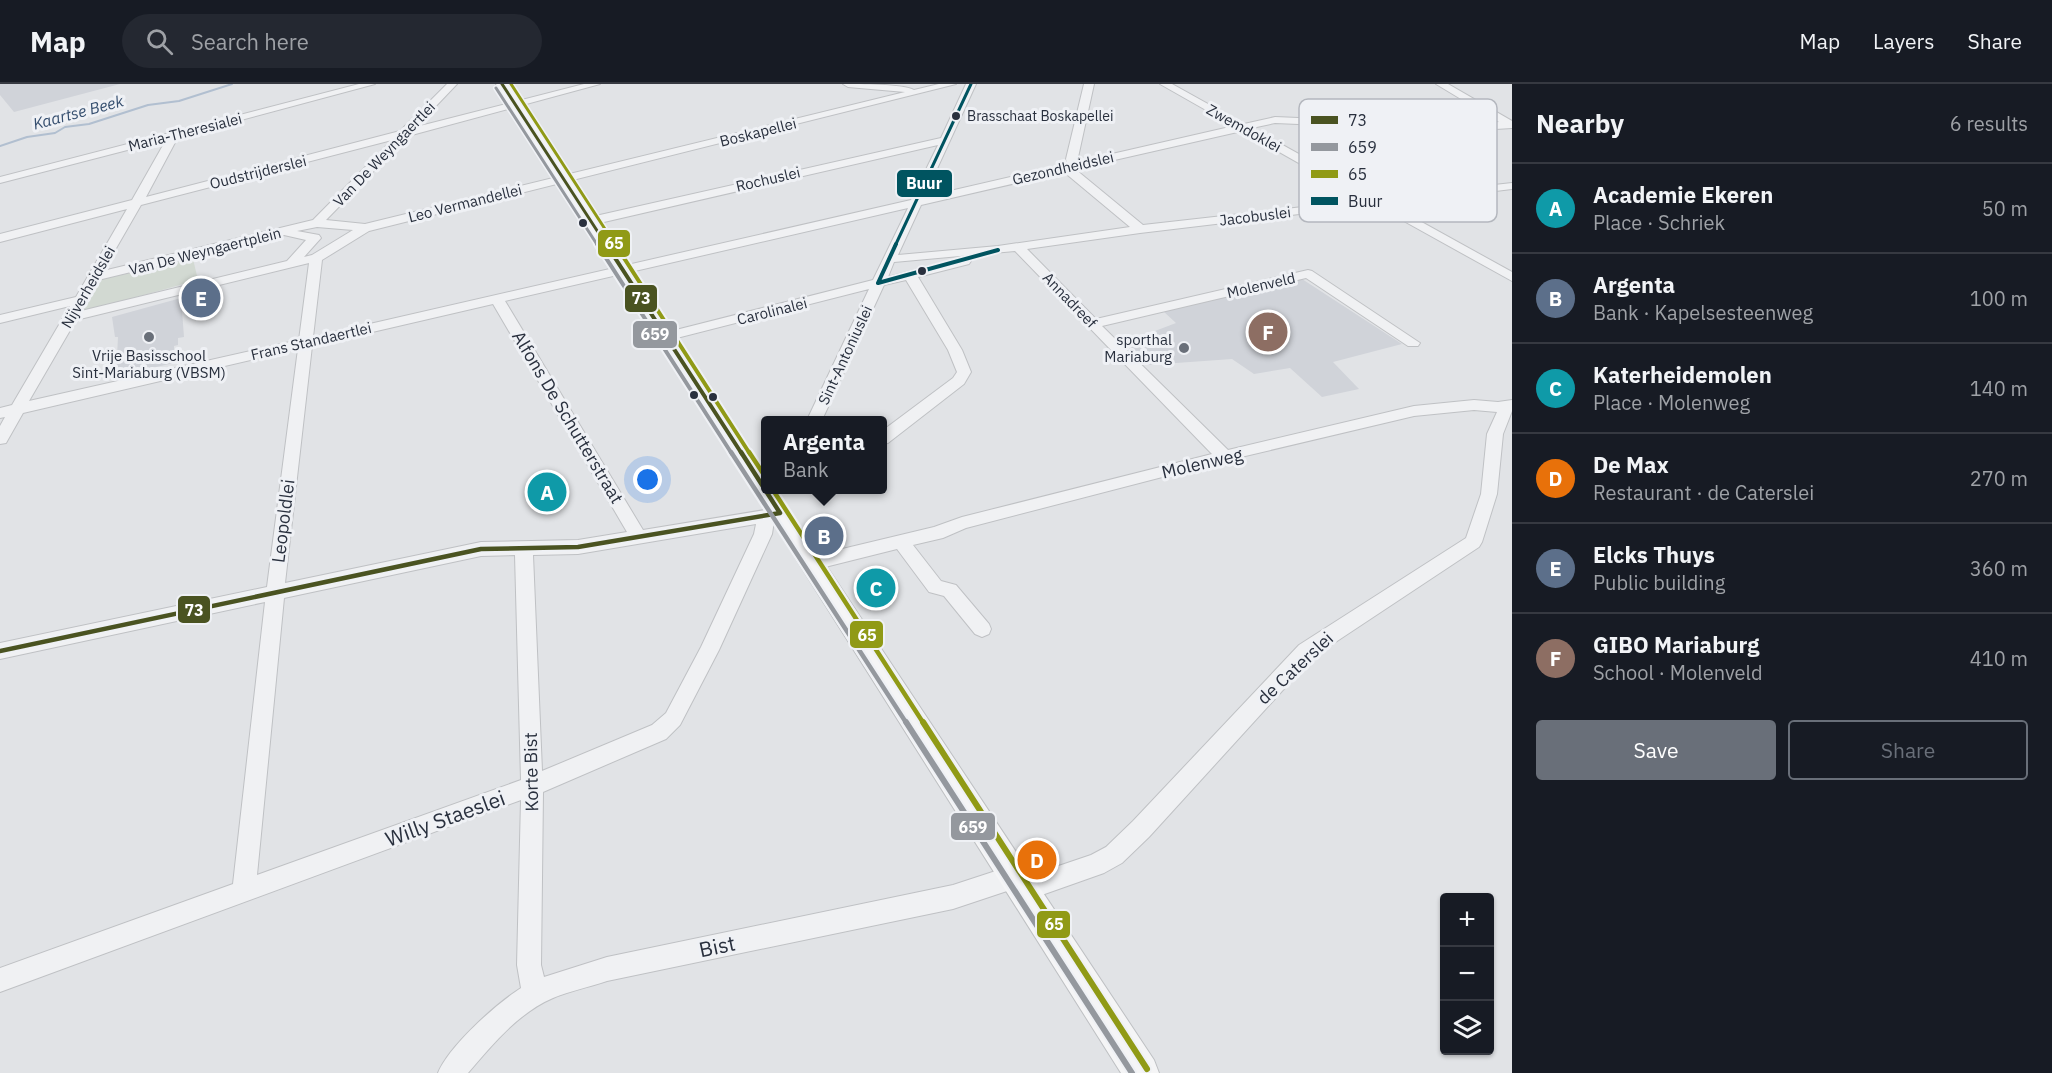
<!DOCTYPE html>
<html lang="en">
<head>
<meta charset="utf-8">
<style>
  body { margin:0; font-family:"IBM Plex Sans",sans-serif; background:#242831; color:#f1f3f6 }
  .controls { position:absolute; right:18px; bottom:18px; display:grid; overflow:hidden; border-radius:6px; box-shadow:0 2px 4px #0004 }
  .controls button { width:54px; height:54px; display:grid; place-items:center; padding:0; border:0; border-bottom:2px solid #363941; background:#171b24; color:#f1f3f6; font:30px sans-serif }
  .you { position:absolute; left:648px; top:396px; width:21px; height:21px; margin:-15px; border:4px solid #fff; border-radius:50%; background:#1a73e8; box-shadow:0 0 0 9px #1a73e833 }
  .badge { display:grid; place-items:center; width:39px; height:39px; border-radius:50%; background:#696f79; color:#fff; font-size:20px; font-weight:700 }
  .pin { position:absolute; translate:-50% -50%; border:3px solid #fff; box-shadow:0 2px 6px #0006 }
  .popup { position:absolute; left:761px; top:332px; width:126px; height:78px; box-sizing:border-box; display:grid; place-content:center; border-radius:6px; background:#171b24; filter:drop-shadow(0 2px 4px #0005); font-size:20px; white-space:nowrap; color:#9ea1a6 }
  .popup b { font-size:22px; color:#f1f3f6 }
  .popup::after { content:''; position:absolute; left:50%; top:100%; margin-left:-12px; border:12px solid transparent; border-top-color:#171b24 }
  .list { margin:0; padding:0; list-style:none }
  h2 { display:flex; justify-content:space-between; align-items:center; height:78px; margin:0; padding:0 24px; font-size:26px }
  h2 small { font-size:20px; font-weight:400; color:#9ea1a6 }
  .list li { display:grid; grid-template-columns:39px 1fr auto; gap:18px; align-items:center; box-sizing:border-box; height:90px; padding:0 24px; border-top:2px solid #363941 }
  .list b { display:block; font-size:22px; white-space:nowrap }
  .list p { margin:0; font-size:20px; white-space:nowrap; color:#9ea1a6 }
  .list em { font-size:20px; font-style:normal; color:#9ea1a6 }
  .actions { display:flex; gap:12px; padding:18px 24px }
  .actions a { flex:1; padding:14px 0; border:2px solid #696f79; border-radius:6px; text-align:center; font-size:21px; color:#696f79 }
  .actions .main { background:#696f79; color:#fff }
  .icon { flex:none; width:33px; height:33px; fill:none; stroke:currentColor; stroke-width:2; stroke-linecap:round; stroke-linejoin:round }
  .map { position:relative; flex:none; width:1512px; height:989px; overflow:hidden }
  header { display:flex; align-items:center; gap:36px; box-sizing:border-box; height:84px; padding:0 30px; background:#171b24; border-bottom:2px solid #363941 }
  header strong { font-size:28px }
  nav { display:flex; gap:33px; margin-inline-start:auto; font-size:21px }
  .search { width:420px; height:54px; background:#242831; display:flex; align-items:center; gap:15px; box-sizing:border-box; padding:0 21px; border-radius:33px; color:#9ea1a6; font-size:22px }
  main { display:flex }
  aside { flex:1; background:#171b24 }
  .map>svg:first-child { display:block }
  .built { fill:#d0d3d9 }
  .green { fill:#d2d9d2 }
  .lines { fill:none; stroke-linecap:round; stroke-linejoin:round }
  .stream { stroke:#b1bfd0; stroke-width:2 }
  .minor-casing { stroke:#bfc1c4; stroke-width:2 }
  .major-casing { stroke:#bec0c3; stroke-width:2 }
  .minor { fill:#f0f1f3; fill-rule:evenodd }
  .major { fill:#f5f5f6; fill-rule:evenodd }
  .bus-1-far2-casing { stroke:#eff1f5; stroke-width:6 }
  .bus-1-far1-casing { stroke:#eff1f5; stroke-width:8 }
  .bus-1-casing { stroke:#eff1f5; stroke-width:9 }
  .bus-2-far3-casing { stroke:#eff1f5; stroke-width:6 }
  .bus-2-far2-casing { stroke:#eff1f5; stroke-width:8 }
  .bus-2-far1-casing { stroke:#eff1f5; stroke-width:9 }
  .bus-2-casing { stroke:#eff1f5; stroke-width:10 }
  .bus-3-far3-casing { stroke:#eff1f5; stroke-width:6 }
  .bus-3-far2-casing { stroke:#eff1f5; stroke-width:8 }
  .bus-3-far1-casing { stroke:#eff1f5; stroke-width:9 }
  .bus-3-casing { stroke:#eff1f5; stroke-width:10 }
  .bus-4-far1-casing { stroke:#eff1f5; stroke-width:6 }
  .bus-4-casing { stroke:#eff1f5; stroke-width:8 }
  .bus-1-far2 { stroke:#4a5321; stroke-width:3 }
  .bus-1-far1 { stroke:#4a5321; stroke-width:4 }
  .bus-1 { stroke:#4a5321; stroke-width:4.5 }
  .bus-2-far3 { stroke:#94989e; stroke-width:3 }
  .bus-2-far2 { stroke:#94989e; stroke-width:4 }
  .bus-2-far1 { stroke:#94989e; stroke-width:4.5 }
  .bus-2 { stroke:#94989e; stroke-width:6 }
  .bus-3-far3 { stroke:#909a16; stroke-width:3 }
  .bus-3-far2 { stroke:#909a16; stroke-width:4 }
  .bus-3-far1 { stroke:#909a16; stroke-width:4.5 }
  .bus-3 { stroke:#909a16; stroke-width:6 }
  .bus-4-far1 { stroke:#005460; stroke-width:3 }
  .bus-4 { stroke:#005460; stroke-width:4 }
  .bus-dot { fill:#29303e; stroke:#eff1f5; stroke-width:2 }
  .poi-dot { fill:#696f79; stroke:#eff1f5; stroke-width:2 }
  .labels { text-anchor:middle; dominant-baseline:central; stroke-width:6; stroke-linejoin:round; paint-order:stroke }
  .far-bus-label { font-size:14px; fill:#29303e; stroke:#eff1f5; text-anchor:start }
  .far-street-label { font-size:15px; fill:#29303e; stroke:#eff1f5 }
  .far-poi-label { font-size:15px; fill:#29303e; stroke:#eff1f5; text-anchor:end }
  .far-water-label { font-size:16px; font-style:italic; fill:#364f6f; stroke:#eff1f5 }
  .street-label { font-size:18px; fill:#29303e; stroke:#eff1f5 }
  .near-street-label { font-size:21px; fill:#29303e; stroke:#eff1f5 }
  .key { fill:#eff1f5; stroke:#b4b7be; stroke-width:1.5 }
  .key-label { font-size:16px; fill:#29303e }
  .line-badge { stroke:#eff1f5; stroke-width:2 }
  .badge-label { font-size:16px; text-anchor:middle; font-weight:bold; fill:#fff }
</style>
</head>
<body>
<header>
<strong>Map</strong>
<div class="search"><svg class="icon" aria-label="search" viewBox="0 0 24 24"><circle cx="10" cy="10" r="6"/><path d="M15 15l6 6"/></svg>Search here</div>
<nav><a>Map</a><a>Layers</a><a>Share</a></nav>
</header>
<main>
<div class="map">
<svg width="1512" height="989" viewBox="0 0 1512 989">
  <rect width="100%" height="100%" fill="#e1e3e6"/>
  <path class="built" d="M0,0H120L14,28L0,11Z
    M1302,195L1402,260L1333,278L1359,305L1322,313L1290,284L1254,290L1232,275L1148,281L1126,258L1176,239L1163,227Z
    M181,214L184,253L178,254V261L174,262V279L116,292L118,253H115L112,233Z"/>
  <path class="green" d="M193,175L198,196L79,229L98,196Z"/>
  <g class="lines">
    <path class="stream" d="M0,62L27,53L55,49L65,43L89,40L148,21L179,17L232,0"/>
    <g class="minor-casing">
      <path id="minor" d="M359,0H375L178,53L146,113L400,47L447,0H457L416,43L584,0H600L408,52L326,136L365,140L905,8L848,3L843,0C859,0 904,0 914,6L939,0H956L369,147L322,176L313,253L911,116L938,61L591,141L585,137L591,133L941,54L966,0H976L924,113L1067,80L1066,75L1084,0H1094L1077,78L1234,42L1160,0H1172L1244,40L1275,33L1463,41L1499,38L1436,0H1448L1512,37V44L1463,47L1275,39L1252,44L1378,114L1512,99V105L1389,120L1512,188V197L1375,121L1140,149L1027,165L1096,235L1308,186L1312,187L1420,259L1418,262H1408L1306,194L1102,242L1228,366L1414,322L1474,316L1498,318L1512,316V327L1503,350L1497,410L1482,458L1479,463L1313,573L1149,753L1122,779L1104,789L1022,818L1014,814L1010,806L953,825L607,897C589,903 570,907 553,914C518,929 492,961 468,989H438C449,962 496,920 521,904L517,881L521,716L0,908V884L233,800L265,518L0,575V559L267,503L298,265L23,329L6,359L0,360V342L5,333L0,334V324L12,321L70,222L0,239V231L76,213L127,125L0,158V150L132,116L166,56L0,99V93ZM1242,47L1364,116L1143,141L1075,85ZM392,56L313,136L103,187L141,121ZM1064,88L1130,143L998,162L898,171L921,121ZM908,124L873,196L660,250L658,253L665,257L869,205L807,336H822L884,201L906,196L948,266L957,288L953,294L882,347V360L888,359L964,300L971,288L962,266L918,193L969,180L971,177L969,174L965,173L888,193L894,178L1015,167L1212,370L962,433L934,443L813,472L807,474L804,479L807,484L813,486L897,465L929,508L944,512L975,550L982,553L989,550L991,545L989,540L956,501L941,497L913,461L943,454L966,444L1224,377L1414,332L1474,326L1497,328L1487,350L1481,410L1466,454L1299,561L1133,737L1106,763L1091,771L1026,793L1022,785L1014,781L953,801L607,873L544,893L541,881L543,708L666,655L680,641L719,566L772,450L774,437L783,434L785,430L783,426L777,424L643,446L505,217ZM317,143L353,146L312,171L304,173L321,154L319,151L297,147ZM284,151L306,156L287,177L81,227L98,196ZM309,179L299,256L29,317L76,236ZM493,220L627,448L578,456L481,458L285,499L312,262ZM756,440L754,450L701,563L666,629L652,641L542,687L533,471L578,470ZM515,471L521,696L257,791L284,514L481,472Z"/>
    </g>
    <g class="major-casing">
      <path id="major" d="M496,0H508L766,389V406H776L1154,976L1159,989H1121Z"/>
    </g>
    <use href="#minor" class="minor"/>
    <use href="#major" class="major"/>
    <g class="bus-1-far2-casing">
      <path id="bus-1-far2" d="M502,0L607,162"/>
    </g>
    <g class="bus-1-far1-casing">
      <path id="bus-1-far1" d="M606,160L742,370"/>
    </g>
    <g class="bus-1-casing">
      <path id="bus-1" d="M741,368L780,429
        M0,567L481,465L578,463L780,429"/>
    </g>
    <g class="bus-2-far3-casing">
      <path id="bus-2-far3" d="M496,4L598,162"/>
    </g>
    <g class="bus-2-far2-casing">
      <path id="bus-2-far2" d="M597,160L732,370"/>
    </g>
    <g class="bus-2-far1-casing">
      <path id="bus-2-far1" d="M731,368L907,640"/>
    </g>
    <g class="bus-2-casing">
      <path id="bus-2" d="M906,638L1132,989"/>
    </g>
    <g class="bus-3-far3-casing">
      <path id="bus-3-far3" d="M511,0L616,162"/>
    </g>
    <g class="bus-3-far2-casing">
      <path id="bus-3-far2" d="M615,160L750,370"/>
    </g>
    <g class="bus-3-far1-casing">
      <path id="bus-3-far1" d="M749,368L766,394
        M773,406L924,640"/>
    </g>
    <g class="bus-3-casing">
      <path id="bus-3" d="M923,638L1147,985"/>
    </g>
    <g class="bus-4-far1-casing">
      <path id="bus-4-far1" d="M895,162L971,0"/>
    </g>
    <g class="bus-4-casing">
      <path id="bus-4" d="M878,199L896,160
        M878,199L998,166"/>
    </g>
    <use href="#bus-1-far2" class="bus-1-far2"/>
    <use href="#bus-1-far1" class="bus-1-far1"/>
    <use href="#bus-1" class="bus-1"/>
    <use href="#bus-2-far3" class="bus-2-far3"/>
    <use href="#bus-2-far2" class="bus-2-far2"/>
    <use href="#bus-2-far1" class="bus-2-far1"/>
    <use href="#bus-2" class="bus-2"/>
    <use href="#bus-3-far3" class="bus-3-far3"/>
    <use href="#bus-3-far2" class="bus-3-far2"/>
    <use href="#bus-3-far1" class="bus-3-far1"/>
    <use href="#bus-3" class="bus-3"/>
    <use href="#bus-4-far1" class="bus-4-far1"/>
    <use href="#bus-4" class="bus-4"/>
  </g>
  <g class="bus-dot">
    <circle cx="956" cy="32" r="5"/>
    <circle cx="583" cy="139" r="5"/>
    <circle cx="922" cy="187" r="5"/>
    <circle cx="694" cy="311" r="5"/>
    <circle cx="713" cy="313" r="5"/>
  </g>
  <g class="poi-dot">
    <circle cx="149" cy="253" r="6"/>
    <circle cx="1184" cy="264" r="6"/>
  </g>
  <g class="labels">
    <g class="far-bus-label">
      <text x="967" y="32">Brasschaat Boskapellei</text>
    </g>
    <g class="far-street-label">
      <text transform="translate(1244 44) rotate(29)">Zwemdoklei</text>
      <text transform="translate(185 48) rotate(-14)">Maria-Theresialei</text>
      <text transform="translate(758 48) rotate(-14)">Boskapellei</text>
      <text transform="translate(384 70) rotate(-46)">Van De Weyngaertlei</text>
      <text transform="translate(1063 84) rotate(-13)">Gezondheidslei</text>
      <text transform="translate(258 88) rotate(-14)">Oudstrijderslei</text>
      <text transform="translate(768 95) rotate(-13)">Rochuslei</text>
      <text transform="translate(465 119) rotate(-14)">Leo Vermandellei</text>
      <text transform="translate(1255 132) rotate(-7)">Jacobuslei</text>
      <text transform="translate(205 167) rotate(-14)">Van De Weyngaertplein</text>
      <text transform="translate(1261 201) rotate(-13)">Molenveld</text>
      <text transform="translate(88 203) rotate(-60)">Nijverheidslei</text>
      <text transform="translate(1070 216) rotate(46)">Annadreef</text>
      <text transform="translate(772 227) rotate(-14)">Carolinalei</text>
      <text transform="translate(311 257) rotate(-13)">Frans Standaertlei</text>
      <text transform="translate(845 271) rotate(-65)">Sint-Antoniuslei</text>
    </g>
    <g class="far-poi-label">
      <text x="1172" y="255">sporthal<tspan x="1172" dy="17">Mariaburg</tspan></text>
      <text x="149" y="271" text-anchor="middle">Vrije Basisschool<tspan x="149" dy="17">Sint-Mariaburg (VBSM)</tspan></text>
    </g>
    <g class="far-water-label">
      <text transform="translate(78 28) rotate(-15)">Kaartse Beek</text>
    </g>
    <g class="street-label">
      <text transform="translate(568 333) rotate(59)">Alfons De Schutterstraat</text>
      <text transform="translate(1202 379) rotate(-13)">Molenweg</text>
      <text transform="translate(283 437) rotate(-83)">Leopoldlei</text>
      <text transform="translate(1295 584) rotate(-43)">de Caterslei</text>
      <text transform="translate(531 688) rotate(-91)">Korte Bist</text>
    </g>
    <g class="near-street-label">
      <text transform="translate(445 734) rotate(-20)">Willy Staeslei</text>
      <text transform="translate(717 862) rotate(-12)">Bist</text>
    </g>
  </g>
  <rect x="1299" y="15" width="198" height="123" rx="9" class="key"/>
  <rect x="1311" y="32" width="27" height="8" fill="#4a5321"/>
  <rect x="1311" y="59" width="27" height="8" fill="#94989e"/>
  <rect x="1311" y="86" width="27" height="8" fill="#909a16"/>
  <rect x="1311" y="113" width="27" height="8" fill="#005460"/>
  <g class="key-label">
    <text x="1348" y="42">73</text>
    <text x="1348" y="69">659</text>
    <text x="1348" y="96">65</text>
    <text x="1348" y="123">Buur</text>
  </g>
  <g class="line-badge">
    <rect x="896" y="85" width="57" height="29" rx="6" fill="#005460"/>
    <rect x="597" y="145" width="34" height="29" rx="6" fill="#909a16"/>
    <rect x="624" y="200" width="34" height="29" rx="6" fill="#4a5321"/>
    <rect x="632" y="236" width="46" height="29" rx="6" fill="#94989e"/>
    <rect x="177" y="511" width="34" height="29" rx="6" fill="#4a5321"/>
    <rect x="849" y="536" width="35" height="29" rx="6" fill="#909a16"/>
    <rect x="950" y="728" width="46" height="29" rx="6" fill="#94989e"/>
    <rect x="1036" y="826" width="35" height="29" rx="6" fill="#909a16"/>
  </g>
  <g class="badge-label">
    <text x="924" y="105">Buur</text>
    <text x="614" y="165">65</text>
    <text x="641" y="220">73</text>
    <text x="655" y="256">659</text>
    <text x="194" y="532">73</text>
    <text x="867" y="557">65</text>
    <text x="973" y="749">659</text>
    <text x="1054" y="846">65</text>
  </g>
</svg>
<div class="controls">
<button>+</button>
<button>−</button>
<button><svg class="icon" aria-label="layers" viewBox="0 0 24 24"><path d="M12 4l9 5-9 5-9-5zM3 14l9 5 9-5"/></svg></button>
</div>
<div class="you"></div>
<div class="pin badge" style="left:547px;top:408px;background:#0f9aa8">A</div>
<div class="pin badge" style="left:824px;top:452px;background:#5c6f8a">B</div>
<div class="popup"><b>Argenta</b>Bank</div>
<div class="pin badge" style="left:876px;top:504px;background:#0f9aa8">C</div>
<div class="pin badge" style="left:1037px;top:776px;background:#e8710a">D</div>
<div class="pin badge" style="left:201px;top:214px;background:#5c6f8a">E</div>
<div class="pin badge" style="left:1268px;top:248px;background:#8d6e63">F</div>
</div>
<aside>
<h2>Nearby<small>6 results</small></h2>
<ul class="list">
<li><span class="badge" style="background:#0f9aa8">A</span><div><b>Academie Ekeren</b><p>Place · Schriek</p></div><em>50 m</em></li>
<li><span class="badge" style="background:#5c6f8a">B</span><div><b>Argenta</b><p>Bank · Kapelsesteenweg</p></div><em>100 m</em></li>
<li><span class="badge" style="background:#0f9aa8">C</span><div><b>Katerheidemolen</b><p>Place · Molenweg</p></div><em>140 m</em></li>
<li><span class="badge" style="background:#e8710a">D</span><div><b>De Max</b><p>Restaurant · de Caterslei</p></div><em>270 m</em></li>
<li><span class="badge" style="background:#5c6f8a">E</span><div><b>Elcks Thuys</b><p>Public building</p></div><em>360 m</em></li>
<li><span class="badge" style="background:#8d6e63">F</span><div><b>GIBO Mariaburg</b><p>School · Molenveld</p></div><em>410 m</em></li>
</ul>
<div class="actions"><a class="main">Save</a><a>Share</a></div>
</aside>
</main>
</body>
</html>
